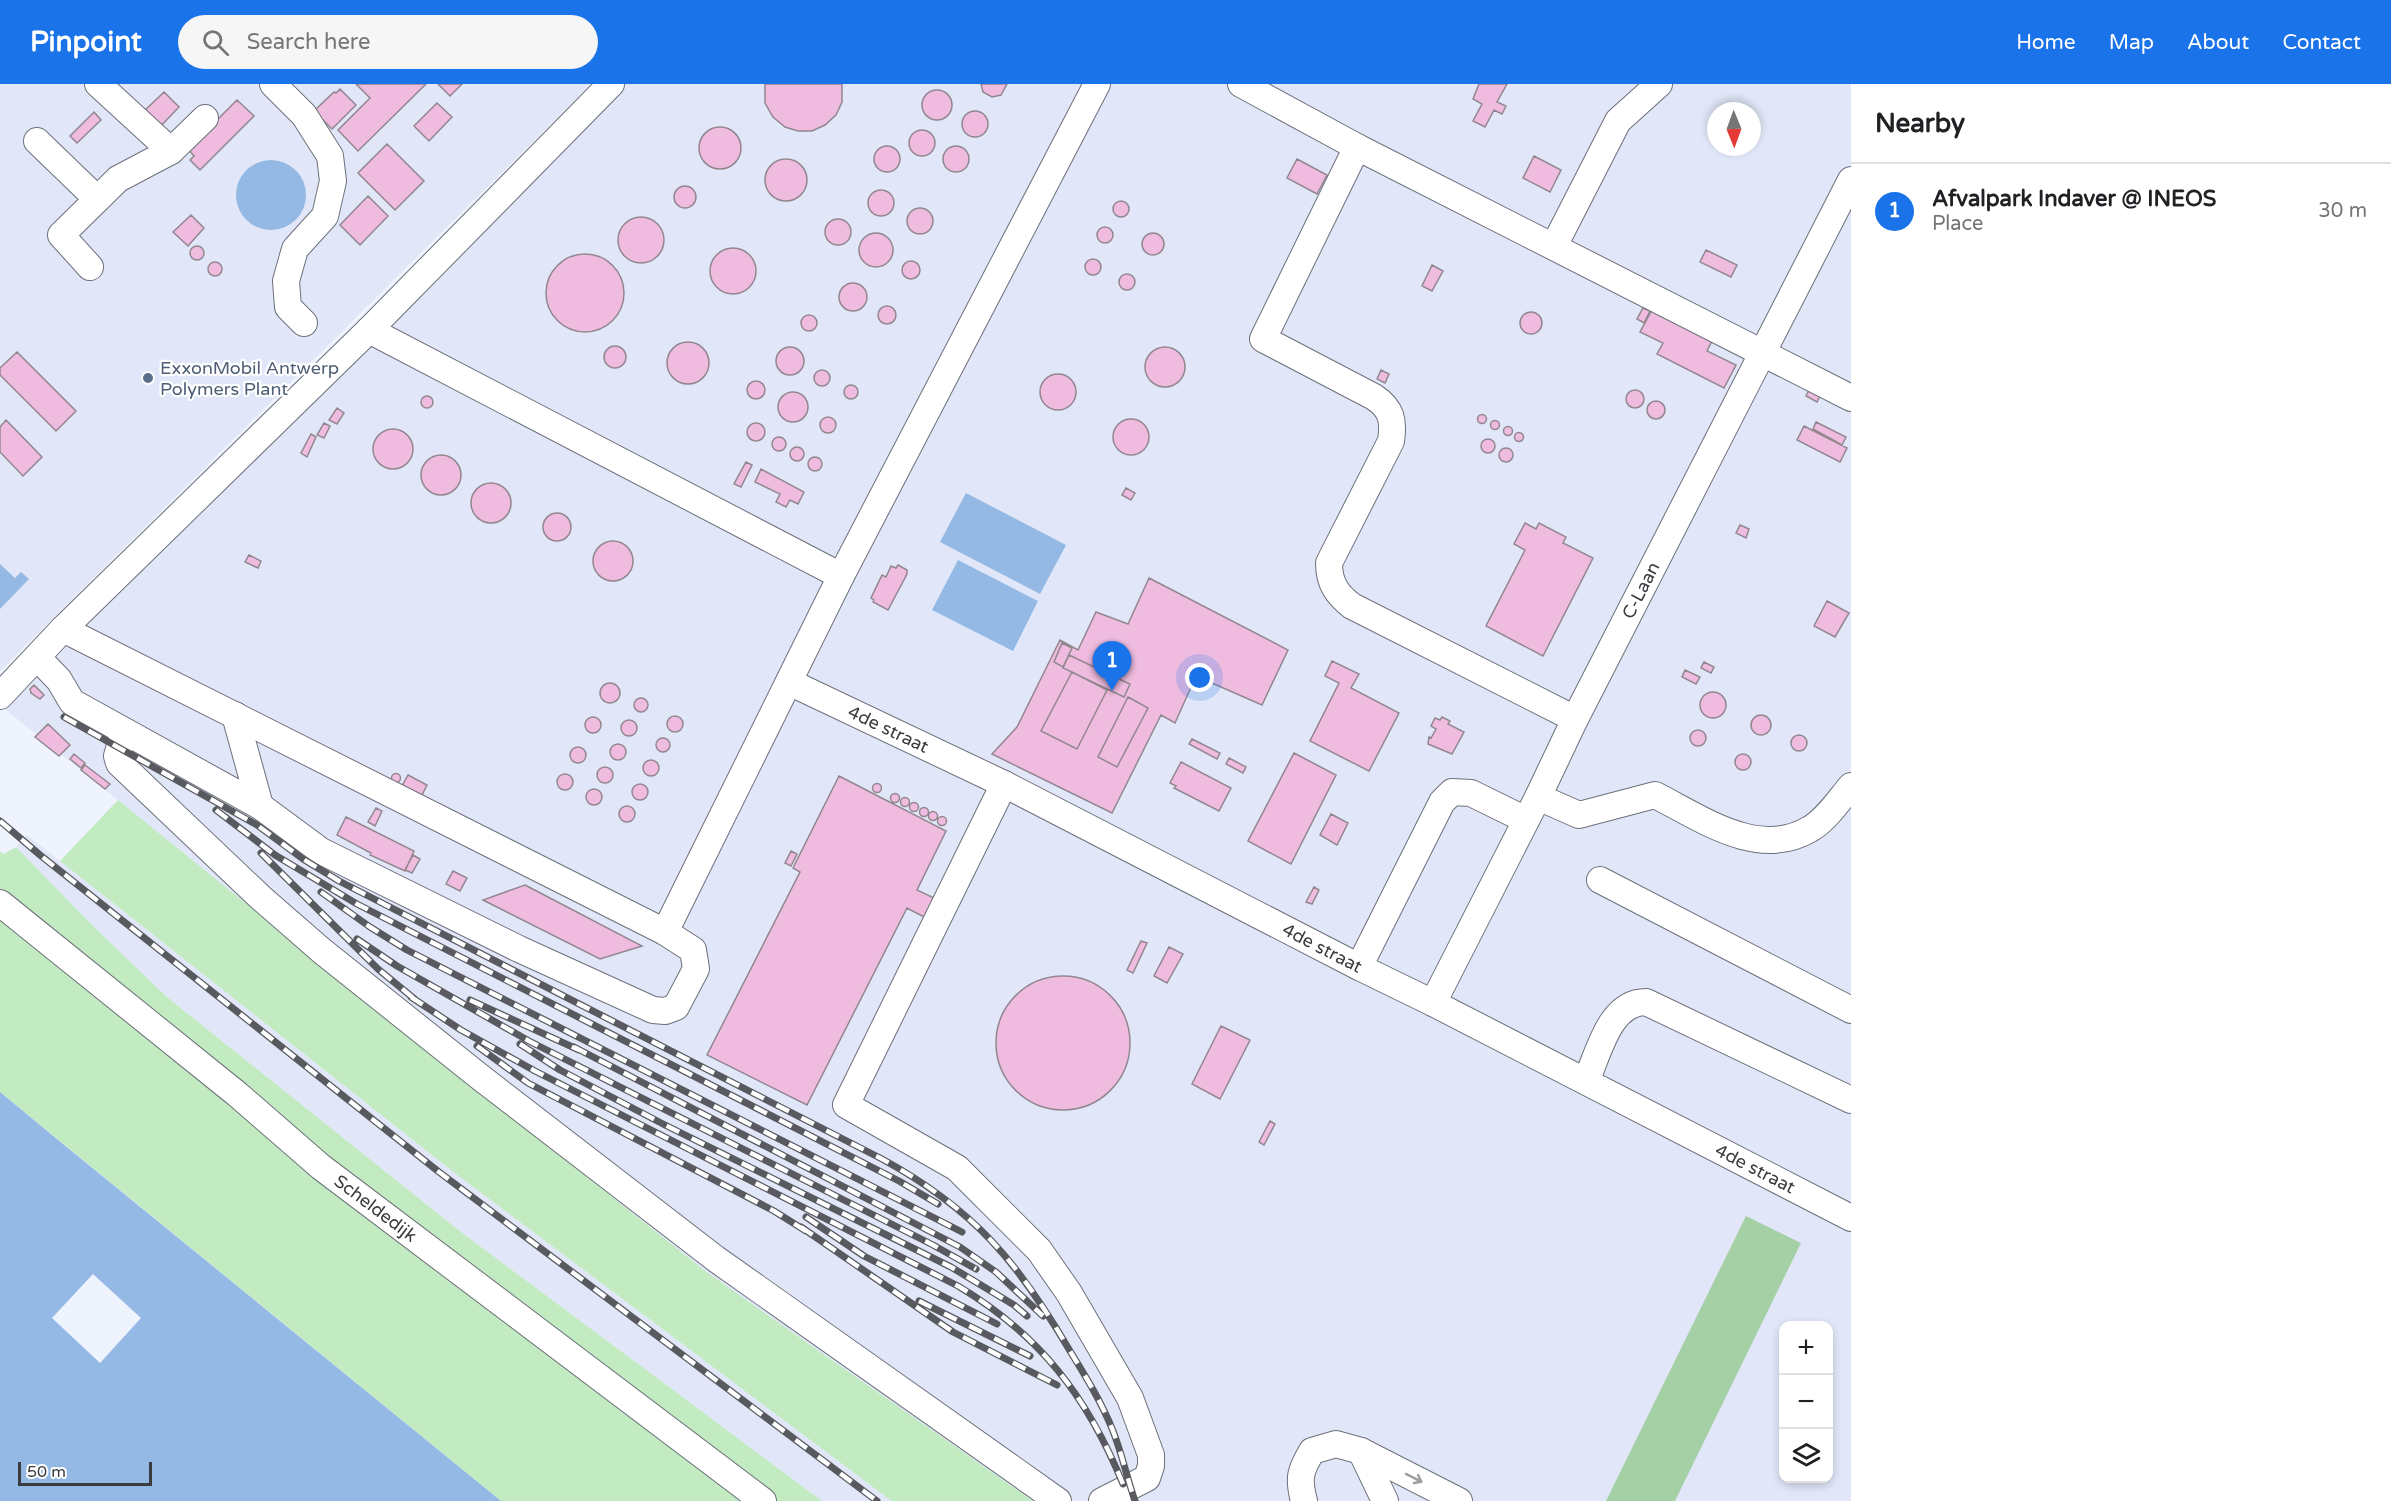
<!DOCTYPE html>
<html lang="en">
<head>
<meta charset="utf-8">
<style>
  body { margin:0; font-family:"Varela Round",sans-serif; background:#f6f6f6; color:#202124 }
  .controls { position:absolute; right:18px; bottom:18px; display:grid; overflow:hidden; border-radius:12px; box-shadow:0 3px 9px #0003 }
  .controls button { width:54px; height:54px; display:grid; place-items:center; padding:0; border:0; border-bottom:2px solid #e0e0e0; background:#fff; color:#202124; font:30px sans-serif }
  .compass { position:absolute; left:1707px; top:18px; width:54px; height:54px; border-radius:50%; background:#fff; box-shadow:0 3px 9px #0003; rotate:179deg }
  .scale { position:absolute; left:18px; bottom:15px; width:134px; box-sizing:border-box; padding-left:6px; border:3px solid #3a3c40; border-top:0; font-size:16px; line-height:21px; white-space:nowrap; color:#3a3c40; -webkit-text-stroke:4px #fff; paint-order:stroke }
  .you { position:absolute; left:1200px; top:594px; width:21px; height:21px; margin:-15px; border:4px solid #fff; border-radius:50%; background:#1a73e8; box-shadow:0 0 0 9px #1a73e833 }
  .badge { display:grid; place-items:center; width:39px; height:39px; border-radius:50%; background:#1a73e8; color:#fff; font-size:20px; font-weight:700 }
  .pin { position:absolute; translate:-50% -50px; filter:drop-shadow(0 2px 3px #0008) }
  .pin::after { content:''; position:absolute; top:32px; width:21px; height:18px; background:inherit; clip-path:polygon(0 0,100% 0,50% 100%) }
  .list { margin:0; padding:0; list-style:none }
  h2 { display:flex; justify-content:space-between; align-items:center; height:78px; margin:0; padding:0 24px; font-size:26px }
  h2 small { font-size:20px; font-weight:400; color:#757577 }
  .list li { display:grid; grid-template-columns:39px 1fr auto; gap:18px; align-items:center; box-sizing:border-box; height:96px; padding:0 24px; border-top:2px solid #e0e0e0 }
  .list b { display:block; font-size:22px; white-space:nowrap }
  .list p { margin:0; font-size:20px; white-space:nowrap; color:#757577 }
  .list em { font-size:20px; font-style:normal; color:#757577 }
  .icon { flex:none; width:33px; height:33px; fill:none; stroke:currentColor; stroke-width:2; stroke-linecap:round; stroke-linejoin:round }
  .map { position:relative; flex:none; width:1851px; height:1417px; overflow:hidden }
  header { display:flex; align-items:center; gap:36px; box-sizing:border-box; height:84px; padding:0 30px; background:#1a73e8; color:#fff }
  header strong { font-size:28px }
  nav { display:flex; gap:33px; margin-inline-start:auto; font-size:21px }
  .search { width:420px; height:54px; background:#f6f6f6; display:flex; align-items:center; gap:15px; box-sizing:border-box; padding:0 21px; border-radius:33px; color:#757577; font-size:22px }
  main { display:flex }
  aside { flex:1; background:#fff }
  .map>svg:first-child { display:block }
  .built { fill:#e1e7f8; fill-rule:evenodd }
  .green { fill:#c3ebc2 }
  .forest { fill:#a5d0a5 }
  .water { fill:#93b9e4 }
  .pier { fill:#eff3fe }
  .building { fill:#efbce0; stroke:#92878e; stroke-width:1.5 }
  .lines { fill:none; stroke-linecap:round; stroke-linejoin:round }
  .minor-casing { stroke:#6c707a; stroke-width:28 }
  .minor { stroke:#fff; stroke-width:26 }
  .rail-casing { stroke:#585a5f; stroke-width:7 }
  .rail { stroke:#fff; stroke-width:4.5; stroke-dasharray:14; stroke-linecap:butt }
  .oneway { stroke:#9c9ea0 }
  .service-dot { fill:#5c6f8a; stroke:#fff; stroke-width:2 }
  .labels { text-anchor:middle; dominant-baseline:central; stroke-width:4.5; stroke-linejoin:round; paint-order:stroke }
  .service-label { font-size:18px; fill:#4e5e75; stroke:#fff; text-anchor:start }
  .street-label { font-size:18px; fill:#3a3c40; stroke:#fff }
</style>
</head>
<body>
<header>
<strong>Pinpoint</strong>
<div class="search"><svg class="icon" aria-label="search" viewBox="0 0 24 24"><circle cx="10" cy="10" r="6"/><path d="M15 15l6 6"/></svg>Search here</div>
<nav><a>Home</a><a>Map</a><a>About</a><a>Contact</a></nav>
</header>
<main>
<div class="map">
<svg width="1851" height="1417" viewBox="0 0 1851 1417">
  <rect width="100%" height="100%" fill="#eff3fe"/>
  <path class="built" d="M0,0H591L0,587Z
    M609,0H1851V1417H1033L708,1189L472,1002L0,621ZM1716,27H1752V63H1716ZM1784,1242H1828V1394H1784Z
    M27,751L456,1090L892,1417H822L461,1148L167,913L92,841L16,763Z"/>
  <path class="green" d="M118,716L472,1002L708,1189L1033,1417H892L889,1415L456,1090L60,777Z
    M16,763L92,841L167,913L461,1148L822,1417H501L0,1008V767L3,770Z"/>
  <path class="forest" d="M1746,1132L1801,1159L1675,1417H1606Z"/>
  <path class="water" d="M236 111a35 35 0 1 1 70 0a35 35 0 1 1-70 0Z
    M966,409L1066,461L1040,510L940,458Z
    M958,476L1038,517L1013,567L932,526Z
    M0,480L15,494L21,488L29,495L0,525Z
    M0,1008L63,1060L501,1417H0Z"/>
  <path class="pier" d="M93,1190L141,1234L100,1279L52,1234Z"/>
  <path class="building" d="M356,0H426L358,67L338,46L370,14Z
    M438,0H462L450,12Z
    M765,0H842V18L836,31L825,41L812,47H798L785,43L773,33L765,19Z
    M981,0H1007L1001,11L992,13L983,8Z
    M1479,0H1507L1497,18L1506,22L1502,30L1494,26L1485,43L1473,37L1482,20L1473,15Z
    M340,5L356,21L332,45L314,27L334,8L336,9Z
    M922 21a15 15 0 1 1 30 0a15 15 0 1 1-30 0Z
    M164,8L179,23L158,45L142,29Z
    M237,16L254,32L200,86L190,76L194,72L188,65Z
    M437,19L452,33L429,57L414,42Z
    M962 40a13 13 0 1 1 26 0a13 13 0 1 1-26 0Z
    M94,28L101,36L77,59L70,52Z
    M699 64a21 21 0 1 1 42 0a21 21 0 1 1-42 0Z
    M909 59a13 13 0 1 1 26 0a13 13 0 1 1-26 0Z
    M387,60L424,97L395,126L358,89Z
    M874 75a13 13 0 1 1 26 0a13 13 0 1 1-26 0Z
    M943 75a13 13 0 1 1 26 0a13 13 0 1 1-26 0Z
    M1534,72L1561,86L1550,108L1523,94Z
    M765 96a21 21 0 1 1 42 0a21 21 0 1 1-42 0Z
    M1297,75L1327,91L1317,110L1287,94Z
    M674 113a11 11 0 1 1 22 0a11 11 0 1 1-22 0Z
    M868 119a13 13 0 1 1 26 0a13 13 0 1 1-26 0Z
    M368,112L388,132L360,161L340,141Z
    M1113 125a8 8 0 1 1 16 0a8 8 0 1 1-16 0Z
    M907 137a13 13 0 1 1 26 0a13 13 0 1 1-26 0Z
    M191,131L204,144L188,162L173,148Z
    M618 156a23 23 0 1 1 46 0a23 23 0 1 1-46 0Z
    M825 148a13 13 0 1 1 26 0a13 13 0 1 1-26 0Z
    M1097 151a8 8 0 1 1 16 0a8 8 0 1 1-16 0Z
    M859 166a17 17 0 1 1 34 0a17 17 0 1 1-34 0Z
    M1142 160a11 11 0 1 1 22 0a11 11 0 1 1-22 0Z
    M190 169a7 7 0 1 1 14 0a7 7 0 1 1-14 0Z
    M710 187a23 23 0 1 1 46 0a23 23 0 1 1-46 0Z
    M1706,166L1737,181L1731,193L1700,178Z
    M546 209a39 39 0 1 1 78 0a39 39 0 1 1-78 0Z
    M1085 183a8 8 0 1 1 16 0a8 8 0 1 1-16 0Z
    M902 186a9 9 0 1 1 18 0a9 9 0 1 1-18 0Z
    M208 185a7 7 0 1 1 14 0a7 7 0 1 1-14 0Z
    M1432,181L1443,187L1432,207L1422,202Z
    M1119 198a8 8 0 1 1 16 0a8 8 0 1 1-16 0Z
    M839 213a14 14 0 1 1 28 0a14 14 0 1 1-28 0Z
    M878 231a9 9 0 1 1 18 0a9 9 0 1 1-18 0Z
    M1643,224L1650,227L1644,239L1637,235Z
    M1653,224L1713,255L1707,267L1736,281L1724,304L1657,270L1663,259L1640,248Z
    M1520 239a11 11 0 1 1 22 0a11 11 0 1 1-22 0Z
    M801 239a8 8 0 1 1 16 0a8 8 0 1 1-16 0Z
    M667 279a21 21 0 1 1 42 0a21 21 0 1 1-42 0Z
    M604 273a11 11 0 1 1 22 0a11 11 0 1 1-22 0Z
    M1145 283a20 20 0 1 1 40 0a20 20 0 1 1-40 0Z
    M776 277a14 14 0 1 1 28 0a14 14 0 1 1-28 0Z
    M17,268L76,327L56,347L0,291V284Z
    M814 294a8 8 0 1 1 16 0a8 8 0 1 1-16 0Z
    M1381,286L1389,290L1385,299L1377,295Z
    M1040 308a18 18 0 1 1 36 0a18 18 0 1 1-36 0Z
    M747 306a9 9 0 1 1 18 0a9 9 0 1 1-18 0Z
    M844 308a7 7 0 1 1 14 0a7 7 0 1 1-14 0Z
    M1810,304L1821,310L1817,318L1806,312Z
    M1626 315a9 9 0 1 1 18 0a9 9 0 1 1-18 0Z
    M778 323a15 15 0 1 1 30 0a15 15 0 1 1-30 0Z
    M421 318a6 6 0 1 1 12 0a6 6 0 1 1-12 0Z
    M1647 326a9 9 0 1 1 18 0a9 9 0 1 1-18 0Z
    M337,324L344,329L337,340L329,336Z
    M1477.5 335a4.5 4.5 0 1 1 9 0a4.5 4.5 0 1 1-9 0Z
    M820 341a8 8 0 1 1 16 0a8 8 0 1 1-16 0Z
    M1113 353a18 18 0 1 1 36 0a18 18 0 1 1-36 0Z
    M6,336L42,373L23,392L0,368V343Z
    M1490.5 341a4.5 4.5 0 1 1 9 0a4.5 4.5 0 1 1-9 0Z
    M1816,338L1846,353L1842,361L1813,345Z
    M747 348a9 9 0 1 1 18 0a9 9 0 1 1-18 0Z
    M324,339L330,342L324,354L317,351Z
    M1804,342L1847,364L1840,378L1797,356Z
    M1503.5 347a4.5 4.5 0 1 1 9 0a4.5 4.5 0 1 1-9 0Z
    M373 365a20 20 0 1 1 40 0a20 20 0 1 1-40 0Z
    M1514.5 353a4.5 4.5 0 1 1 9 0a4.5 4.5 0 1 1-9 0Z
    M311,350L316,353L307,373L301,369Z
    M772 360a7 7 0 1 1 14 0a7 7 0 1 1-14 0Z
    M1481 362a7 7 0 1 1 14 0a7 7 0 1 1-14 0Z
    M790 370a7 7 0 1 1 14 0a7 7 0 1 1-14 0Z
    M1499 371a7 7 0 1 1 14 0a7 7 0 1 1-14 0Z
    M421 391a20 20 0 1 1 40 0a20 20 0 1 1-40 0Z
    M808 380a7 7 0 1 1 14 0a7 7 0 1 1-14 0Z
    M746,378L752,381L741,403L734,400Z
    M761,385L804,408L798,420L790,416L786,423L776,418L780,410L755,398Z
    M471 419a20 20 0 1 1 40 0a20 20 0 1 1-40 0Z
    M1126,404L1135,409L1131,416L1122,411Z
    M543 443a14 14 0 1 1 28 0a14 14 0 1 1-28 0Z
    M1525,439L1536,445L1539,439L1566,453L1563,459L1593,474L1543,572L1486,542L1525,466L1514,460Z
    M1740,441L1749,445L1746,454L1736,449Z
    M593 477a20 20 0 1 1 40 0a20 20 0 1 1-40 0Z
    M249,471L261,477L258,484L245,478Z
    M898,481L907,486V490L888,526L873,518L874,516L871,514L882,491L886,493L891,482L896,484Z
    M1149,494L1288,566L1262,621L1196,592L1175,639L1161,631L1112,729L992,670L1017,643L1060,556L1078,566L1096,528L1128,540Z
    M1827,517L1849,529L1835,553L1814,542Z
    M1062,559L1072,564L1063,583L1054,578Z
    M1069,571L1130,600L1124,613L1063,584Z
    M1332,577L1359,590L1351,604L1399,629L1369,687L1310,657L1339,599L1325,592Z
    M1704,578L1714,583L1711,589L1701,584Z
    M1685,586L1700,593L1696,600L1682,593Z
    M1072,588L1107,606L1077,665L1041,647Z
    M600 609a10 10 0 1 1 20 0a10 10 0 1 1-20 0Z
    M34,601L44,611L40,615L31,609L30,605Z
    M1700 621a13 13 0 1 1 26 0a13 13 0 1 1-26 0Z
    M1128,613L1148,624L1117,683L1098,673Z
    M634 621a7 7 0 1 1 14 0a7 7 0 1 1-14 0Z
    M1751 641a10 10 0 1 1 20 0a10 10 0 1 1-20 0Z
    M667 640a8 8 0 1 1 16 0a8 8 0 1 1-16 0Z
    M1442,633L1450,637L1448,640L1464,648L1452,670L1428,660L1429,653L1431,654L1436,645L1431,642L1435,634L1440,636Z
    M585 641a8 8 0 1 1 16 0a8 8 0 1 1-16 0Z
    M621 644a8 8 0 1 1 16 0a8 8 0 1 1-16 0Z
    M48,640L70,661L59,672L35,653Z
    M1690 654a8 8 0 1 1 16 0a8 8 0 1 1-16 0Z
    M1791 659a8 8 0 1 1 16 0a8 8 0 1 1-16 0Z
    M656 661a7 7 0 1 1 14 0a7 7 0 1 1-14 0Z
    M1192,655L1220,669L1217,675L1189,660Z
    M610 668a8 8 0 1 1 16 0a8 8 0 1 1-16 0Z
    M570 671a8 8 0 1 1 16 0a8 8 0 1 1-16 0Z
    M1294,669L1336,691L1291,780L1248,757Z
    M74,670L85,679L81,684L70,675Z
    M1735 678a8 8 0 1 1 16 0a8 8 0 1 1-16 0Z
    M1229,674L1246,683L1243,689L1226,680Z
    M643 684a8 8 0 1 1 16 0a8 8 0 1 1-16 0Z
    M1181,678L1231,704L1219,727L1174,704L1176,702L1170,699Z
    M85,681L110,700L105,705L81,686Z
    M597 691a8 8 0 1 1 16 0a8 8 0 1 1-16 0Z
    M391.5 694a4.5 4.5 0 1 1 9 0a4.5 4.5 0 1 1-9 0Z
    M557 698a8 8 0 1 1 16 0a8 8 0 1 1-16 0Z
    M408,691L427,701L422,711L402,702Z
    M839,692L946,747L917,806L934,814L924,833L907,824L807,1021L707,971L800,788L793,784Z
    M872.5 704a4.5 4.5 0 1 1 9 0a4.5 4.5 0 1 1-9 0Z
    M632 708a8 8 0 1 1 16 0a8 8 0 1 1-16 0Z
    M586 713a8 8 0 1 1 16 0a8 8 0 1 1-16 0Z
    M890.5 714a4.5 4.5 0 1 1 9 0a4.5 4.5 0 1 1-9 0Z
    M900.5 718a4.5 4.5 0 1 1 9 0a4.5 4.5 0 1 1-9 0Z
    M909.5 723a4.5 4.5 0 1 1 9 0a4.5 4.5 0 1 1-9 0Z
    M619 730a8 8 0 1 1 16 0a8 8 0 1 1-16 0Z
    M919.5 728a4.5 4.5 0 1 1 9 0a4.5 4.5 0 1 1-9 0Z
    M376,724L382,727L375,742L368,738Z
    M928.5 732a4.5 4.5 0 1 1 9 0a4.5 4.5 0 1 1-9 0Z
    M1331,730L1348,739L1337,761L1320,751Z
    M937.5 737a4.5 4.5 0 1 1 9 0a4.5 4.5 0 1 1-9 0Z
    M346,733L414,767L405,787L370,771L371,769L337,751Z
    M791,767L797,770L791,782L785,779Z
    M413,771L420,775L412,789L405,786Z
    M453,787L467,794L460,807L446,800Z
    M525,801L642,862L600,875L483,816Z
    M1314,803L1319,806L1312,820L1306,818Z
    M1141,857L1147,859L1133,889L1127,886Z
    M1169,863L1183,870L1167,899L1154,892Z
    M996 959a67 67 0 1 1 134 0a67 67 0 1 1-134 0Z
    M1221,942L1250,956L1220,1015L1192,1000Z
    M1270,1037L1275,1040L1264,1061L1259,1058Z"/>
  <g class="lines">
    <g class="minor-casing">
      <g id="minor">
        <path d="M98,0L171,67L205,34"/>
        <path d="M273,0L304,31L330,72L333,97L325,132L295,165L286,197L288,223L304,239"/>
        <path d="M611,0L369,246L841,492L1097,0"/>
        <path d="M1241,0L1357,63L1851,314"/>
        <path d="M37,57L96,114"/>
        <path d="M1357,63L1263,255L1374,313C1392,325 1394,337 1391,357L1329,479C1329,498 1336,510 1352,522L1575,635"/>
        <path d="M1554,162L1618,37L1659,0"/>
        <path d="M90,183L61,151L118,95L171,67"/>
        <path d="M369,246L63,545L665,848L841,492"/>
        <path d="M37,573L59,596L72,618L260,722L235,631"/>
        <path id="s1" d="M789,598L1004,700L1359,883L1433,919L1851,1134"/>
        <path d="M0,612L63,545"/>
        <path d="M124,647L117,672L119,679L260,813L322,867L480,993L716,1175L1058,1417"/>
        <path d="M1004,700L846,1021L957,1084L1039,1166L1069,1209L1130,1314L1151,1371V1382L1147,1394L1102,1417"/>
        <path d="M1538,713L1579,731L1655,711C1701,734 1758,776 1810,745C1826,736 1839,716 1851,702"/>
        <path d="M260,722L321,767L519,865L653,926L665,927L676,923L696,885L693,866L665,848"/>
        <path d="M1600,796L1851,926"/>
        <path id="s2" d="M0,819L237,1010L321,1083L763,1417"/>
        <path d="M1359,883L1442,718L1452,708L1471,709L1526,736"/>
        <path id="s3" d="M1433,919L1538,713L1575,635L1851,96"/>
        <path d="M1586,997C1599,969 1609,918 1646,918L1851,1016"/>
        <path d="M1361,1367L1385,1417"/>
        <path d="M1304,1417C1298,1394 1300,1387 1312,1367L1336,1360L1361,1367L1459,1417"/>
      </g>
    </g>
    <use href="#minor" class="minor"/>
    <g class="rail-casing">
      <path id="rail" d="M64,633L257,741L303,775L339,797L882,1075C974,1125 1018,1178 1070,1267C1086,1293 1102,1319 1113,1347C1122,1370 1127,1394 1135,1417
        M216,726L275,771L357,820L899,1097L938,1120
        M0,737L40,771L439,1088L877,1417
        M261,769L378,885L417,917
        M321,808L370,843L407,866L962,1148
        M357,855L397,882L529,957L933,1161L976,1185
        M411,913L461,946L535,987L958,1202C1040,1251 1087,1312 1123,1400
        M470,916L579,966
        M520,960L560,986L663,1040L951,1183L1014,1221L1027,1232
        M477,962L528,999L774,1127L806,1147
        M574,963L960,1163L996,1188L1043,1232
        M806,1133L864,1172L997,1240
        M801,1143L953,1248L1057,1301
        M919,1217L1030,1272"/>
    </g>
    <use href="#rail" class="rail"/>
  </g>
  <defs><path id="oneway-shaft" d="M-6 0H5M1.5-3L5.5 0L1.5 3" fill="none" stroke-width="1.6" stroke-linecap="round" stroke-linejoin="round" transform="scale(1.5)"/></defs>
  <use class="oneway" href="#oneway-shaft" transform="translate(1414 1394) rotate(27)"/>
  <circle class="service-dot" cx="148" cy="294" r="6"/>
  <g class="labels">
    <g class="service-label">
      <text x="160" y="284">ExxonMobil Antwerp<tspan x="160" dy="21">Polymers Plant</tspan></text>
    </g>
    <g class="street-label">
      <text stroke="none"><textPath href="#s3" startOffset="462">C-Laan</textPath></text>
      <text stroke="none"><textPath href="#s1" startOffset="110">4de straat</textPath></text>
      <text stroke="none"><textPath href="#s1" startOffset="596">4de straat</textPath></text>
      <text stroke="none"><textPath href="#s1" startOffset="1082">4de straat</textPath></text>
      <text stroke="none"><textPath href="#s2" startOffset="484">Scheldedijk</textPath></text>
    </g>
  </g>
</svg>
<div class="controls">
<button>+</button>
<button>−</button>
<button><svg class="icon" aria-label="layers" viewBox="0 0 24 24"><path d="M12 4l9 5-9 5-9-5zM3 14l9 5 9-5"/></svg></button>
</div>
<svg class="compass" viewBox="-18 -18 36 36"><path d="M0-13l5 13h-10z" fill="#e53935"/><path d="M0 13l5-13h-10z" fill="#757577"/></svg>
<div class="scale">50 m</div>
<div class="you"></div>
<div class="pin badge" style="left:1112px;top:607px">1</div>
</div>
<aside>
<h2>Nearby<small></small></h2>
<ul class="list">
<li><span class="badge">1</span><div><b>Afvalpark Indaver @ INEOS</b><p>Place</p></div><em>30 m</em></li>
</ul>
</aside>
</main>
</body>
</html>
